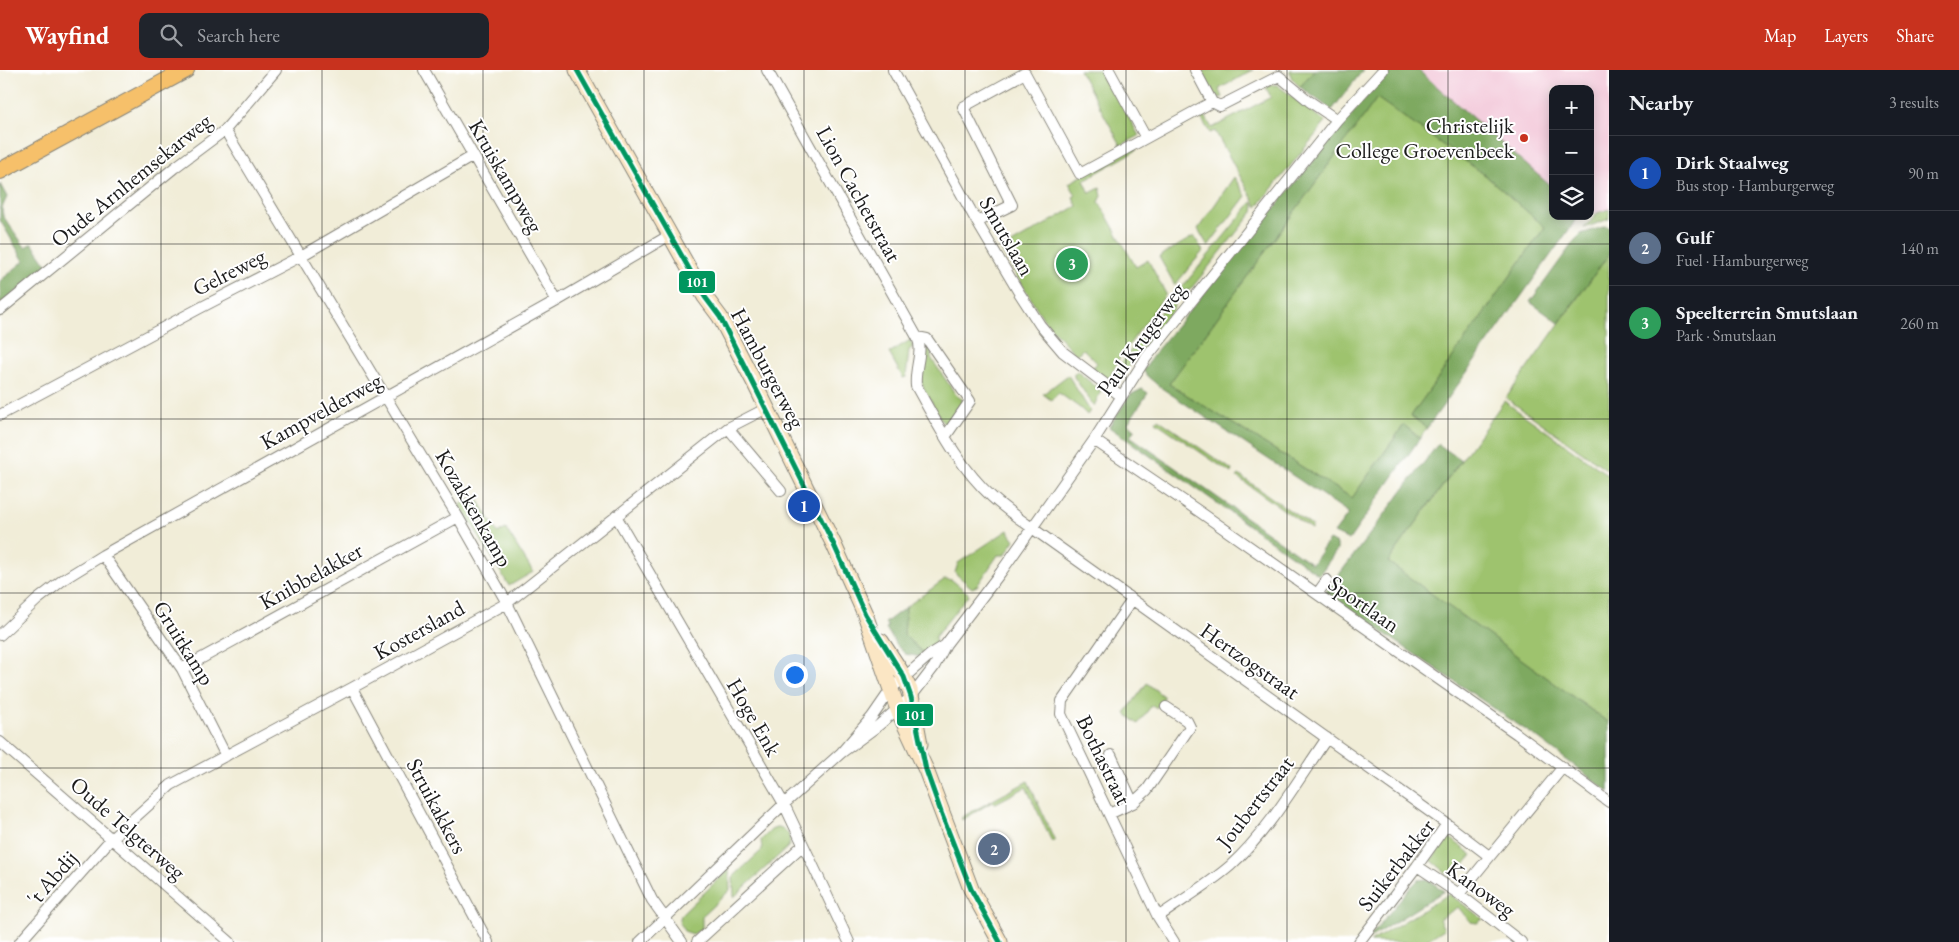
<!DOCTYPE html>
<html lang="en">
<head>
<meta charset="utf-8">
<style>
  body { margin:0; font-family:"EB Garamond",serif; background:#20242c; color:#f1f3f6 }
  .controls { position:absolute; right:15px; top:15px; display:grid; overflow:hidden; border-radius:10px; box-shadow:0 2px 12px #0003 }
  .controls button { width:45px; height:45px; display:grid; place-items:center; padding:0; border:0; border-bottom:1px solid #363941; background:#171b24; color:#f1f3f6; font:25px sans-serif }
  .you { position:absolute; left:794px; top:604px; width:18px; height:18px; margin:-12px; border:4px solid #fff; border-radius:50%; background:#1a73e8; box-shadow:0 0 0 8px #1a73e833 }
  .badge { display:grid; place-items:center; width:32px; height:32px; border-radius:50%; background:#c8321e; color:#fff; font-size:16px; font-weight:700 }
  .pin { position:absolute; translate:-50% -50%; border:2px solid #fff; box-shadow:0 1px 5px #0006 }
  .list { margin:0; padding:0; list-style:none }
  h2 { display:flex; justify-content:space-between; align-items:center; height:65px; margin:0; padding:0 20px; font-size:21px }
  h2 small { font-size:16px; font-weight:400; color:#9ea1a6 }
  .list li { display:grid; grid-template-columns:32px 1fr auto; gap:15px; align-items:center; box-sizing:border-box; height:75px; padding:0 20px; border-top:1px solid #363941 }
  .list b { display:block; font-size:19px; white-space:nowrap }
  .list p { margin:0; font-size:16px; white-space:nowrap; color:#9ea1a6 }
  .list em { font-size:16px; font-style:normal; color:#9ea1a6 }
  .icon { flex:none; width:28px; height:28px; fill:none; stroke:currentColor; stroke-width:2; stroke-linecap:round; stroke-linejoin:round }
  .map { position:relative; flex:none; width:1609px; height:872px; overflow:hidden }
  header { display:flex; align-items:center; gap:30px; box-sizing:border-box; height:70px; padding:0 25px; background:#c8321e; color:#fff }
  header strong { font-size:24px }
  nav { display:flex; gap:28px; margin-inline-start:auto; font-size:18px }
  .search { width:350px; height:45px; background:#20242c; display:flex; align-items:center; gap:12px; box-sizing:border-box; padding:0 18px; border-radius:10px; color:#9ea1a6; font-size:19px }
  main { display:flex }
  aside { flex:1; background:#171b24 }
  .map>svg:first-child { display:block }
  .built { fill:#f4cfde }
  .green { fill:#9ec36e; stroke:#5d7045 }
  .forest { fill:#7ea961; stroke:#4d623e }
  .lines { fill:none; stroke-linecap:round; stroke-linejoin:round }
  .street-casing { stroke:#86847a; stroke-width:12 }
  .secondary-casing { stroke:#86847a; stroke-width:17 }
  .primary-casing { stroke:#86847a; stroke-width:18 }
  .street { stroke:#fff; stroke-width:10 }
  .secondary { stroke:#fbe6c4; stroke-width:15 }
  .primary { stroke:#f6c06b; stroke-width:16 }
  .bus-1-casing { stroke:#fff; stroke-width:9 }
  .bus-1 { stroke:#00965e; stroke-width:5 }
  .grid { fill:none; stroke:#1c1c1c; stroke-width:1; stroke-opacity:0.55 }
  .poi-dot { fill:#c8321e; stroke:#fff; stroke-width:2 }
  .labels { text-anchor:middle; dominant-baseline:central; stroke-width:4; stroke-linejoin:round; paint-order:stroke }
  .poi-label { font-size:22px; fill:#1c1c1c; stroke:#fff; text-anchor:end }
  .street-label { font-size:22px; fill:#1c1c1c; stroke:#fff }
  .line-badge { stroke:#fff; stroke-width:2 }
  .badge-label { font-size:14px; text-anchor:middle; font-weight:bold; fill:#fff }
</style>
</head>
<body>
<header>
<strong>Wayfind</strong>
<div class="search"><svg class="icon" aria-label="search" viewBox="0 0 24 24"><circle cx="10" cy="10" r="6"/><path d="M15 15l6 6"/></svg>Search here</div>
<nav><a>Map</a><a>Layers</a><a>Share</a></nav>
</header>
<main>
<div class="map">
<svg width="1609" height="872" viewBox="0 0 1609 872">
  <rect width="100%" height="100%" fill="#fff"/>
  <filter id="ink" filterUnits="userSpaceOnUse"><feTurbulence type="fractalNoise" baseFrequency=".02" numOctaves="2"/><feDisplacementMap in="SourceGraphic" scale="10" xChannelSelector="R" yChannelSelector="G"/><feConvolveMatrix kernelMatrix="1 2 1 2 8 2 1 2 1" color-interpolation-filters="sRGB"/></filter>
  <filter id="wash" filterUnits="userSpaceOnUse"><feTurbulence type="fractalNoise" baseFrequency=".0096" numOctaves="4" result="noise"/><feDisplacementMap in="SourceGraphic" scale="20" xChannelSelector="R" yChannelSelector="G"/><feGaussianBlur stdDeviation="1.12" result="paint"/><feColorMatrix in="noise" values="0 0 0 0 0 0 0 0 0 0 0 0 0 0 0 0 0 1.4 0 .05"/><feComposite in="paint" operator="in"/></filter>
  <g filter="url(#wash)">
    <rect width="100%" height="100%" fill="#f1edd8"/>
    <path class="built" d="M1418,0H1609V139L1597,143L1590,142V19H1553V118Z"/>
    <path class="green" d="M1079,0H1103L1139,66L1121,75Z
      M1200,0H1253L1219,19L1223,27L1220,28L1213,23Z
      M1290,0H1314L1300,17C1295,12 1289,7 1290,0Z
      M1271,15H1277L1326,52L1257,137L1215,61L1210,63L1200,46L1162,66L1160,65L1200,41L1204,44L1212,58L1271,27L1266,18Z
      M1377,28L1485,105L1545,157L1411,346L1427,358L1420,368L1403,356L1352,428L1169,314Z
      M1132,78L1137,80L1084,110L1090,123L1100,118L1102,126L1099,132L1136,197L1148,190L1166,224L1120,287L1107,312L1091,299L1097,293L1083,279L1076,285L1044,250L1001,180L1077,136L1073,127L1076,125L1069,113Z
      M1234,107L1246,126L1208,176L1198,159Z
      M1252,132L1254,136L1253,142L1190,220L1179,221Z
      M1609,139V149L1584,158L1597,143Z
      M1194,166L1203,181L1175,215L1159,187Z
      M1609,184V401L1506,328Z
      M1171,229L1174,235L1173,240L1132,290L1123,308L1115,314H1110L1124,289Z
      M910,270L913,277L909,280L906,307L903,308L889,283Z
      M926,276L931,281V288L956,325L963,330L962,334L959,336L946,358L925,321L920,309Z
      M1077,301L1101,321L1094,336L1074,307V304Z
      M1068,305L1090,341L1087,345L1080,338L1059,323L1051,330L1043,324Z
      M1504,331L1608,405L1609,404V653L1388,492Z
      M1158,349L1232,400L1231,403L1156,352Z
      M1239,405L1312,456L1311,459L1237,407Z
      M476,426L498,463L506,459L533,502L509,516L460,435Z
      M1008,460L1015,470L1005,485H998L977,516L972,518L955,503L958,493Z
      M945,509L952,510L969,524L935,567L936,573L924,584L904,565L906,537Z
      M1147,613L1164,627L1156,638L1152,635L1138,654L1125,643Z
      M1028,711L1055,771L1052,772L1026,717L996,733L992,732L962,750V747Z
      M776,758C787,758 793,767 788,777L734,827L733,807L762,780L761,770L771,760Z
      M1449,767L1472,785L1453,808L1431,790Z
      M729,799L730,820L702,846V859L693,864L684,861L679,853L681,845Z
      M1449,824L1483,849L1477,853L1470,852L1458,837L1439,849L1444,859L1424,872H1370Z"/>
    <path class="forest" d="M1314,0H1363L1332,40L1300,17Z
      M1393,0H1418L1553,118V146L1578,147L1427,358L1411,346L1545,157L1485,105L1377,28L1169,314L1352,428L1404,355L1420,368L1349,470L1334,463L1349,443L1160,317L1147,306L1143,300L1157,280L1372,20Z
      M0,114L7,127L2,138L3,146L25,177L32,173L48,196L0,235V211L24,191L0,150Z
      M1606,156L1609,157V184L1559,253L1530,232L1575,170L1581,164Z
      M1142,319L1148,323L1128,353L1135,359L1130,366L1312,494L1329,470L1337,474V480L1319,505L1109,357L1130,325Z
      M1438,374L1461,390L1388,492L1609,653V722L1539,669L1325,523Z
      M906,537L904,565L924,584L921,587L905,584L896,575L886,558L888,557L885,553Z
      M1427,809L1444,821L1368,869L1408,820L1418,810Z"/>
  </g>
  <g filter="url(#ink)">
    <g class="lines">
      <g class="street-casing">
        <path id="street" d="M424,0L557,231
          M767,0L917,267C924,281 914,298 916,316C938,355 959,397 992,427C1004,438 1018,448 1032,458L1447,754
          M893,0L977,152L1018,221L1040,255L1063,282L1121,326
          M1109,0L1146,68
          M1195,0L1212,32
          M225,60L458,447L507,533L652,830L682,872
          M977,152L1012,135L963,37L1025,3L1080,104L1212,32L1220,36L1279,6L1309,31L1337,50
          M0,240L174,98L225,60L276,0
          M917,267L927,269L970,331L945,367
          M0,345L200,238L301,186L473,86
          M728,358L781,421
          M1094,370L1200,442L1517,664L1609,732
          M616,446L784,734L849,872
          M103,485L182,599L226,686
          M1317,524L1327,510
          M1132,530L1062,631L1061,644L1158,847L1174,872
          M0,565L37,530L64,509L103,485L557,231L670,165
          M182,599L458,447
          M352,618L488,872
          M0,672L230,872
          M841,683L879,655L911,627L934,597L946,574L1001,502L1094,370L1146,288L1337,50L1383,0
          M1111,685L1133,733
          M1109,744L1133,733L1147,720L1190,657L1187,651L1166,637
          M1417,796L1459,824L1521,872
          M1459,824L1563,697
          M1158,847C1182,830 1208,815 1230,796C1269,761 1297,711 1327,668
          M20,872L111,769L171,715L352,618L507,533L728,358L767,338
          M640,872L784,734L841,683L872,647L892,618L931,584L944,576
          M697,872L803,775
          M1359,872L1417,796L1447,754L1489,786"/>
      </g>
      <g class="secondary-casing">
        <path id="secondary" d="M577,0L705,227L720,247L753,310L834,475L865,544L898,640L926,700L971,819L1000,872
          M881,571L900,600L910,620L920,674"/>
      </g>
      <g class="primary-casing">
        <path id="primary" d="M0,101L186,0"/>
      </g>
      <use href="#street" class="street"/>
      <use href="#secondary" class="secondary"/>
      <use href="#primary" class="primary"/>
      <g class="bus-1-casing">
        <path id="bus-1" d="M577,0L705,227L720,247L834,475L865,544L904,607L911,627L926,700L942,745L971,819L1000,872"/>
      </g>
      <use href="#bus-1" class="bus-1"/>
    </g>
  </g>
  <path class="grid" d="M161,0V872M322,0V872M483,0V872M644,0V872M804,0V872M965,0V872M1126,0V872M1287,0V872M1448,0V872M0,174H1609M0,349H1609M0,523H1609M0,698H1609"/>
  <circle class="poi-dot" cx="1524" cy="68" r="5"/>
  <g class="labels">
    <g class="poi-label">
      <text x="1514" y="55">Christelijk<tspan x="1514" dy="25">College Groevenbeek</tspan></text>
    </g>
    <g class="street-label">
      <text transform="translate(506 106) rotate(60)">Kruiskampweg</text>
      <text transform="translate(131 110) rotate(-39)">Oude Arnhemsekarweg</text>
      <text transform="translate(859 124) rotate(61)">Lion Cachetstraat</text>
      <text transform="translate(1007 166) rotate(60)">Smutslaan</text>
      <text transform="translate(229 202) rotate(-27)">Gelreweg</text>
      <text transform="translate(1141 269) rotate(-54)">Paul Krugerweg</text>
      <text transform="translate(768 298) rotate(62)">Hamburgerweg</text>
      <text transform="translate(321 341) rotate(-29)">Kampvelderweg</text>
      <text transform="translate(474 438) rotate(60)">Kozakkenkamp</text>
      <text transform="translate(311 506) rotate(-29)">Knibbelakker</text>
      <text transform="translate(1364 534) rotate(35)">Sportlaan</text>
      <text transform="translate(419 560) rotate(-29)">Kostersland</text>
      <text transform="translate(184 573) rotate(58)">Gruitkamp</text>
      <text transform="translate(1250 591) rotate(35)">Hertzogstraat</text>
      <text transform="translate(754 647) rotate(60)">Hoge Enk</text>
      <text transform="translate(1104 690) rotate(64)">Bothastraat</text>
      <text transform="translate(1255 732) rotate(-52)">Joubertstraat</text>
      <text transform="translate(437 736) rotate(62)">Struikakkers</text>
      <text transform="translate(128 758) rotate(41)">Oude Telgterweg</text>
      <text transform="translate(1396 795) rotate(-52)">Suikerbakker</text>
      <text transform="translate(52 808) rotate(-49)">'t Abdij</text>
      <text transform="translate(1481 819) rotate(36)">Kanoweg</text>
    </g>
  </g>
  <g class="line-badge">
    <rect x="678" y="200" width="38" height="24" rx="5" fill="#00965e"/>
    <rect x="896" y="633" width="38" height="24" rx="5" fill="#00965e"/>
  </g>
  <g class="badge-label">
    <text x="697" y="217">101</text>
    <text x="915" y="650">101</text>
  </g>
</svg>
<div class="controls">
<button>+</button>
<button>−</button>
<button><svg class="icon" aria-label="layers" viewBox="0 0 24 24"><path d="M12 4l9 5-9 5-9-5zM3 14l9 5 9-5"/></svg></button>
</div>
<div class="you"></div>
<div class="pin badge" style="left:804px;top:436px;background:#1a4fb4">1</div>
<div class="pin badge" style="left:994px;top:779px;background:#5c6f8a">2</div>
<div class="pin badge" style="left:1072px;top:194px;background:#2e9e5b">3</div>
</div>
<aside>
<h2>Nearby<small>3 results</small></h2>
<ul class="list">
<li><span class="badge" style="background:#1a4fb4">1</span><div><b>Dirk Staalweg</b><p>Bus stop · Hamburgerweg</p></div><em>90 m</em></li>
<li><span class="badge" style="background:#5c6f8a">2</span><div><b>Gulf</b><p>Fuel · Hamburgerweg</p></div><em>140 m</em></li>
<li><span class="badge" style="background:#2e9e5b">3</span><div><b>Speelterrein Smutslaan</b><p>Park · Smutslaan</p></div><em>260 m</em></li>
</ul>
</aside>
</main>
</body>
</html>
